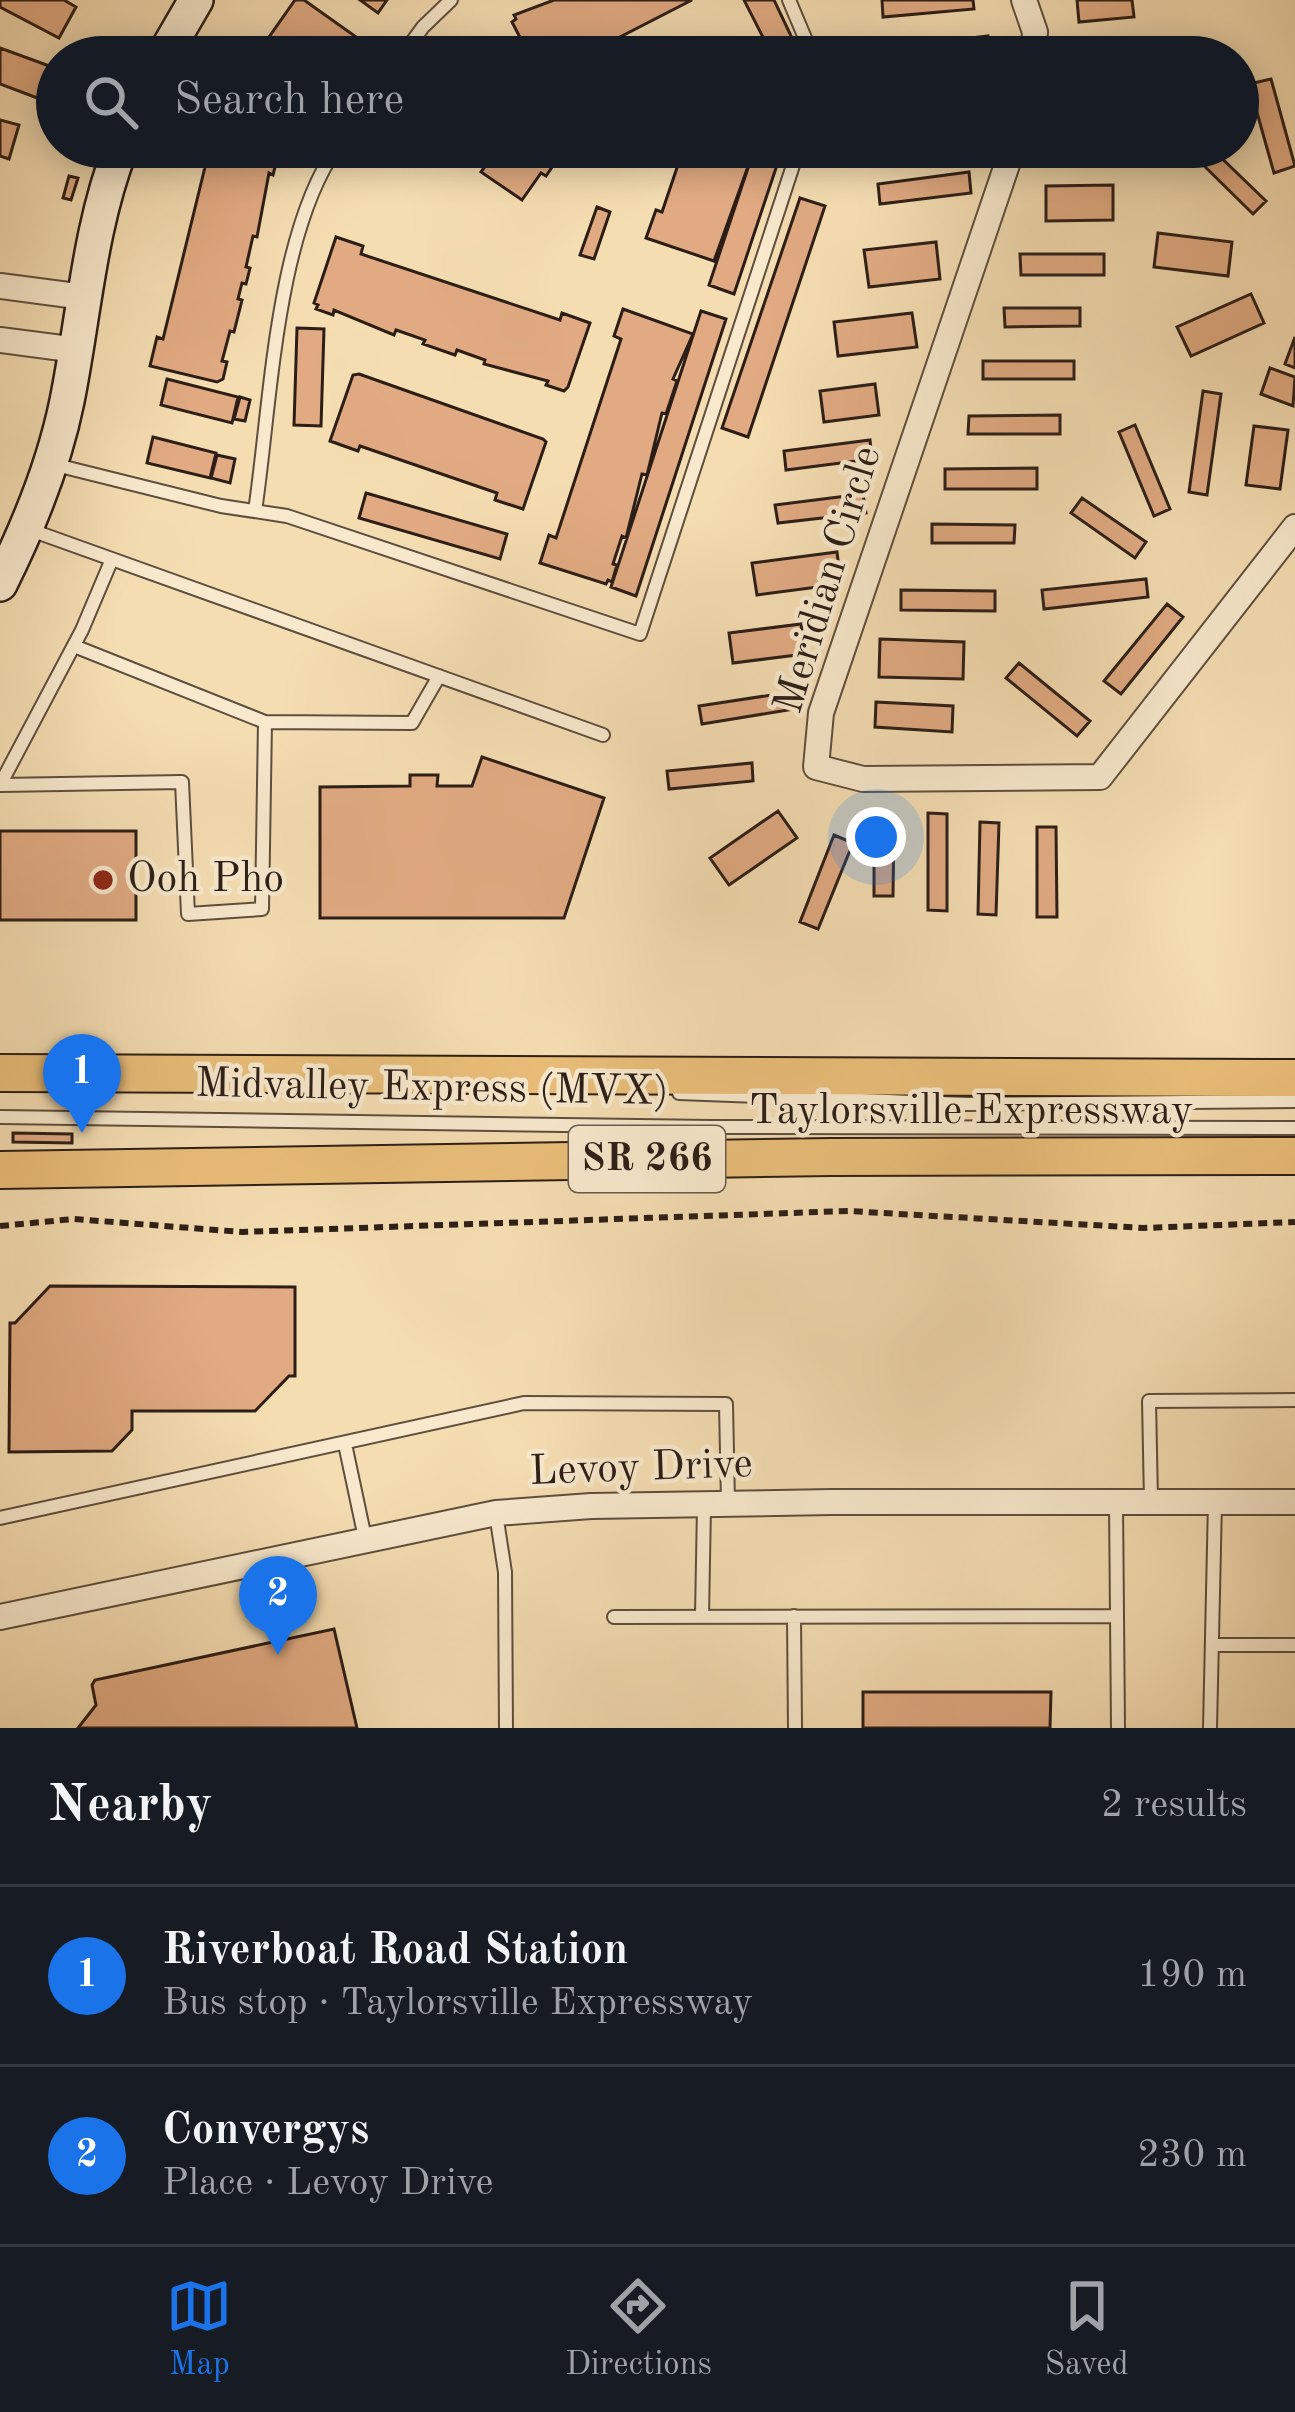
<!DOCTYPE html>
<html lang="en">
<head>
<meta charset="utf-8">
<style>
  body { margin:0; font-family:"Old Standard TT",serif; background:#242831; color:#f1f3f6 }
  .you { position:absolute; left:876px; top:837px; width:42px; height:42px; margin:-30px; border:9px solid #fff; border-radius:50%; background:#1a73e8; box-shadow:0 0 0 18px #1a73e833 }
  .badge { display:grid; place-items:center; width:78px; height:78px; border-radius:50%; background:#1a73e8; color:#fff; font-size:39px; font-weight:700 }
  .pin { position:absolute; translate:-50% -99px; filter:drop-shadow(0 3px 6px #0008) }
  .pin::after { content:''; position:absolute; top:63px; width:42px; height:36px; background:inherit; clip-path:polygon(0 0,100% 0,50% 100%) }
  .list { margin:0; padding:0; list-style:none }
  h2 { display:flex; justify-content:space-between; align-items:center; height:156px; margin:0; padding:0 48px; font-size:51px }
  h2 small { font-size:39px; font-weight:400; color:#9ea1a6 }
  .list li { display:grid; grid-template-columns:78px 1fr auto; gap:36px; align-items:center; box-sizing:border-box; height:180px; padding:0 48px; border-top:3px solid #363941 }
  .list b { display:block; font-size:45px; white-space:nowrap }
  .list p { margin:0; font-size:39px; white-space:nowrap; color:#9ea1a6 }
  .list em { font-size:39px; font-style:normal; color:#9ea1a6 }
  .icon { flex:none; width:66px; height:66px; fill:none; stroke:currentColor; stroke-width:2; stroke-linecap:round; stroke-linejoin:round }
  .map { position:relative; flex:none; width:1295px; height:1728px; overflow:hidden }
  .search { position:absolute; background:#171b24; box-shadow:0 6px 30px #0003; left:36px; right:36px; top:36px; height:132px; display:flex; align-items:center; gap:30px; box-sizing:border-box; padding:0 42px; border-radius:66px; color:#9ea1a6; font-size:45px }
  .sheet { height:516px; background:#171b24 }
  nav { display:flex; justify-content:space-around; align-items:center; box-sizing:border-box; height:168px; border-top:3px solid #363941; background:#171b24; font-size:33px; color:#9ea1a6 }
  nav a { display:grid; justify-items:center; gap:6px }
  nav .on { color:#1a73e8 }
  .map>svg:first-child { display:block }
  .building { fill:#e1aa82; stroke:#2c1e17; stroke-width:3 }
  .lines { fill:none; stroke-linecap:round; stroke-linejoin:round }
  .lane-casing { stroke:#5e4e3e; stroke-width:16 }
  .street-casing { stroke:#5e4e3e; stroke-width:28 }
  .secondary-casing { stroke:#2c1e17; stroke-width:38 }
  .primary-casing { stroke:#2c1e17; stroke-width:40 }
  .path { stroke:#2c1e17; stroke-width:6; stroke-dasharray:9 6; stroke-linecap:butt }
  .lane { stroke:#f8e9cd; stroke-width:12 }
  .street { stroke:#f8e9cd; stroke-width:24 }
  .secondary { stroke:#f8e9cd; stroke-width:33 }
  .primary { stroke:#eabe79; stroke-width:36 }
  .poi-dot { fill:#8f2418; stroke:#f8e9cd; stroke-width:4.5 }
  .labels { text-anchor:middle; dominant-baseline:central; stroke-width:9; stroke-linejoin:round; paint-order:stroke }
  .shield { fill:#f8e9cd; stroke:#695b4e; stroke-width:3 }
  .shield-label { font-size:39px; font-weight:bold; fill:#2c1e17 }
  .street-label { font-size:42px; fill:#2c1e17; stroke:#f8e9cd }
  .poi-label { font-size:42px; fill:#2c1e17; stroke:#f8e9cd; text-anchor:start }
</style>
</head>
<body>
<div class="map">
<svg width="1295" height="1728" viewBox="0 0 1295 1728">
  <rect width="100%" height="100%" fill="#f5ddb2"/>
  <filter id="stains"><feTurbulence type="fractalNoise" baseFrequency=".00167" numOctaves="4"/><feColorMatrix values="0 0 0 0 .2 0 0 0 0 .09 0 0 0 0 .02 0 0 0 .5 -.17"/></filter>
  <radialGradient id="worn" r=".72"><stop offset=".6" stop-color="#630" stop-opacity="0"/><stop offset="1" stop-color="#630" stop-opacity=".3"/></radialGradient>
  <path class="building" d="M0,0H64L76,7L59,38L0,7Z
    M295,0H304L359,39L346,57H291L267,40Z
    M360,0H387L378,13Z
    M554,0H692L581,57H530L512,22L516,19L514,15Z
    M744,0H774L793,40L770,51Z
    M882,0H973L974,9L883,17Z
    M1077,0H1132L1134,17L1079,22Z
    M988,36L991,57H924L922,44Z
    M712,45L747,57H708Z
    M0,48L52,67L40,99L0,84Z
    M1088,50H1144V57H1088Z
    M1271,79L1295,166L1274,173L1249,84Z
    M0,120L19,125L9,159L0,156Z
    M203,147H248L274,153L272,158L277,159L273,175L269,173L257,237L253,236L246,267L250,268L246,284L242,283L238,299L242,300L234,332L230,331L222,361L227,362L223,379L217,382L150,366L157,337L163,339L205,167L199,165Z
    M491,147H563L565,148L546,176L541,173L522,200L481,172L492,157L486,153Z
    M684,147H755L714,261L646,238L656,210L662,212Z
    M755,147H783L734,294L709,285Z
    M1062,147H1151V152L1062,153Z
    M1193,147H1210L1266,201L1253,214L1189,151Z
    M969,172L971,193L880,204L878,184Z
    M69,176L78,178L71,200L63,198Z
    M1113,185V220L1046,221V186Z
    M800,198L825,206L748,437L722,428Z
    M597,207L610,212L594,259L580,255Z
    M1158,233L1232,242L1228,276L1154,267Z
    M336,237L363,246L361,254L560,320L562,313L590,323L568,387L564,391L546,385L548,381L484,364L485,360L457,350L455,355L423,344L425,340L396,330L394,335L334,310L333,315L316,309L318,305L314,303Z
    M936,242L940,279L869,287L864,250Z
    M1020,254H1104V275H1021Z
    M1251,294L1264,323L1191,356L1177,327Z
    M1004,308H1080V326L1005,327Z
    M623,309L693,334L673,379L677,381L666,414L662,413L647,475L642,474L626,538L622,536L613,564L617,565L612,582L608,580L606,584L540,563L549,535L556,538L621,339L614,336Z
    M701,311L726,319L636,596L611,587Z
    M912,313L917,347L838,356L834,322Z
    M297,328L324,329L321,426L294,425Z
    M1295,337V368L1285,364Z
    M983,361H1074V379H983Z
    M1270,368L1295,377L1293,406L1261,394Z
    M359,374L543,439L546,442L523,509L495,500L497,493L360,446L358,451L330,441L353,375Z
    M167,379L238,397L232,423L161,405Z
    M875,384L879,415L824,422L820,391Z
    M1203,391L1221,394L1207,495L1189,492Z
    M240,397L250,400L245,421L234,419Z
    M1060,415V434H968L969,416Z
    M1135,425L1170,509L1154,516L1119,432Z
    M1254,426L1288,430L1280,489L1246,485Z
    M153,437L216,453L210,478L147,463Z
    M870,440L872,459L786,470L784,451Z
    M217,455L235,459L230,483L211,478Z
    M1037,468V489H945V469Z
    M366,493L507,534L500,559L359,518Z
    M863,494L866,513L778,523L775,505Z
    M1082,498L1146,542L1135,558L1071,513Z
    M932,524L1015,525L1014,543H932Z
    M837,552L841,584L757,595L752,563Z
    M1146,579L1148,597L1044,609L1042,590Z
    M901,590L995,591V611L901,610Z
    M1167,604L1183,617L1121,694L1104,681Z
    M801,624L805,654L733,663L729,633Z
    M880,639L964,642L963,679L879,677Z
    M1019,663L1090,721L1077,736L1006,678Z
    M791,692L794,709L702,724L699,706Z
    M876,702L953,706L952,732L875,727Z
    M482,757L604,798L564,918H320V787L410,786V775H438L437,786H472Z
    M752,763L753,781L669,789L667,771Z
    M778,811L797,838L729,885L710,858Z
    M928,813L947,814V911L928,910Z
    M980,822L999,823L996,915L978,914Z
    M874,825H894L893,896H874Z
    M1037,827H1056L1057,917H1037Z
    M0,831H136V920H0Z
    M834,835L853,843L818,929L800,922Z
    M13,1133L72,1134V1143L13,1142Z
    M50,1286L295,1287V1376H289L255,1411H132V1430L112,1451L9,1452L10,1323H15Z
    M334,1629L357,1728H78L96,1705L92,1685L95,1680Z
    M863,1692H1051L1050,1728H863Z"/>
  <g class="lines">
    <g class="lane-casing">
      <path id="lane" d="M789,0L813,57
        M401,57L423,27L451,0
        M52,464L221,506L287,516L640,634L799,147
        M255,511C271,404 275,236 337,147
        M28,529L603,735
        M265,722L412,723L439,676
        M0,785L82,630L112,559
        M1,785L182,782L188,914L262,909L265,722L74,646
        M679,1093L967,1104L1295,1101
        M0,1117L711,1127L1295,1128
        M345,1444L365,1538
        M1151,1501L1149,1401L1295,1400
        M1116,1502L1118,1728
        M496,1514L505,1572L506,1728
        M0,1518L524,1403L726,1404L728,1503
        M702,1616L704,1506
        M794,1616L795,1728
        M614,1617L1117,1616
        M1212,1645H1295
        M1210,1728L1215,1502"/>
    </g>
    <g class="street-casing">
      <path id="street" d="M1024,0L1035,32L1033,57
        M1013,147L821,713L816,767L863,779L1100,777L1295,527
        M0,286L84,297
        M0,340L77,350
        M0,1617L496,1513L591,1506L832,1502H1295"/>
    </g>
    <g class="secondary-casing">
      <path id="secondary" d="M163,57L196,0
        M0,584C29,526 54,465 67,401C84,317 89,228 121,147"/>
    </g>
    <g class="primary-casing">
      <path id="primary" d="M0,1073L1295,1078
        M0,1170L831,1157L1295,1156"/>
    </g>
    <path class="path" d="M0,1226L74,1219L242,1232L848,1211L1144,1228L1295,1222"/>
    <use href="#lane" class="lane"/>
    <use href="#street" class="street"/>
    <use href="#secondary" class="secondary"/>
    <use href="#primary" class="primary"/>
  </g>
  <circle class="poi-dot" cx="103" cy="880" r="12"/>
  <g class="labels">
    <rect class="shield" x="569" y="1126" width="156" height="66" rx="9"/>
    <g class="shield-label">
      <text x="647" y="1159">SR 266</text>
    </g>
    <g class="street-label">
      <text transform="translate(829 580) rotate(-73)">Meridian Circle</text>
      <text transform="translate(432 1089) rotate(1)">Midvalley Express (MVX)</text>
      <text x="971" y="1112">Taylorsville Expressway</text>
      <text transform="translate(641 1469) rotate(-2)">Levoy Drive</text>
    </g>
    <g class="poi-label">
      <text x="127" y="880">Ooh Pho</text>
    </g>
  </g>
  <rect width="100%" height="100%" filter="url(#stains)"/>
  <rect width="100%" height="100%" fill="url(#worn)"/>
</svg>
<div class="you"></div>
<div class="pin badge" style="left:82px;top:1133px">1</div>
<div class="pin badge" style="left:278px;top:1655px">2</div>
<div class="search"><svg class="icon" aria-label="search" viewBox="0 0 24 24"><circle cx="10" cy="10" r="6"/><path d="M15 15l6 6"/></svg>Search here</div>
</div>
<section class="sheet">
<h2>Nearby<small>2 results</small></h2>
<ul class="list">
<li><span class="badge">1</span><div><b>Riverboat Road Station</b><p>Bus stop · Taylorsville Expressway</p></div><em>190 m</em></li>
<li><span class="badge">2</span><div><b>Convergys</b><p>Place · Levoy Drive</p></div><em>230 m</em></li>
</ul>
</section>
<nav>
<a class="on"><svg class="icon" aria-label="map" viewBox="0 0 24 24"><path d="M3 6l6-2 6 2 6-2v14l-6 2-6-2-6 2zM9 4v14M15 6v14"/></svg>Map</a>
<a><svg class="icon" aria-label="directions" viewBox="0 0 24 24"><path d="M12 3l9 9-9 9-9-9zM9 14v-3h6M13 9l2 2-2 2"/></svg>Directions</a>
<a><svg class="icon" aria-label="saved" viewBox="0 0 24 24"><path d="M7 4h10v16l-5-4-5 4z"/></svg>Saved</a>
</nav>
</body>
</html>
